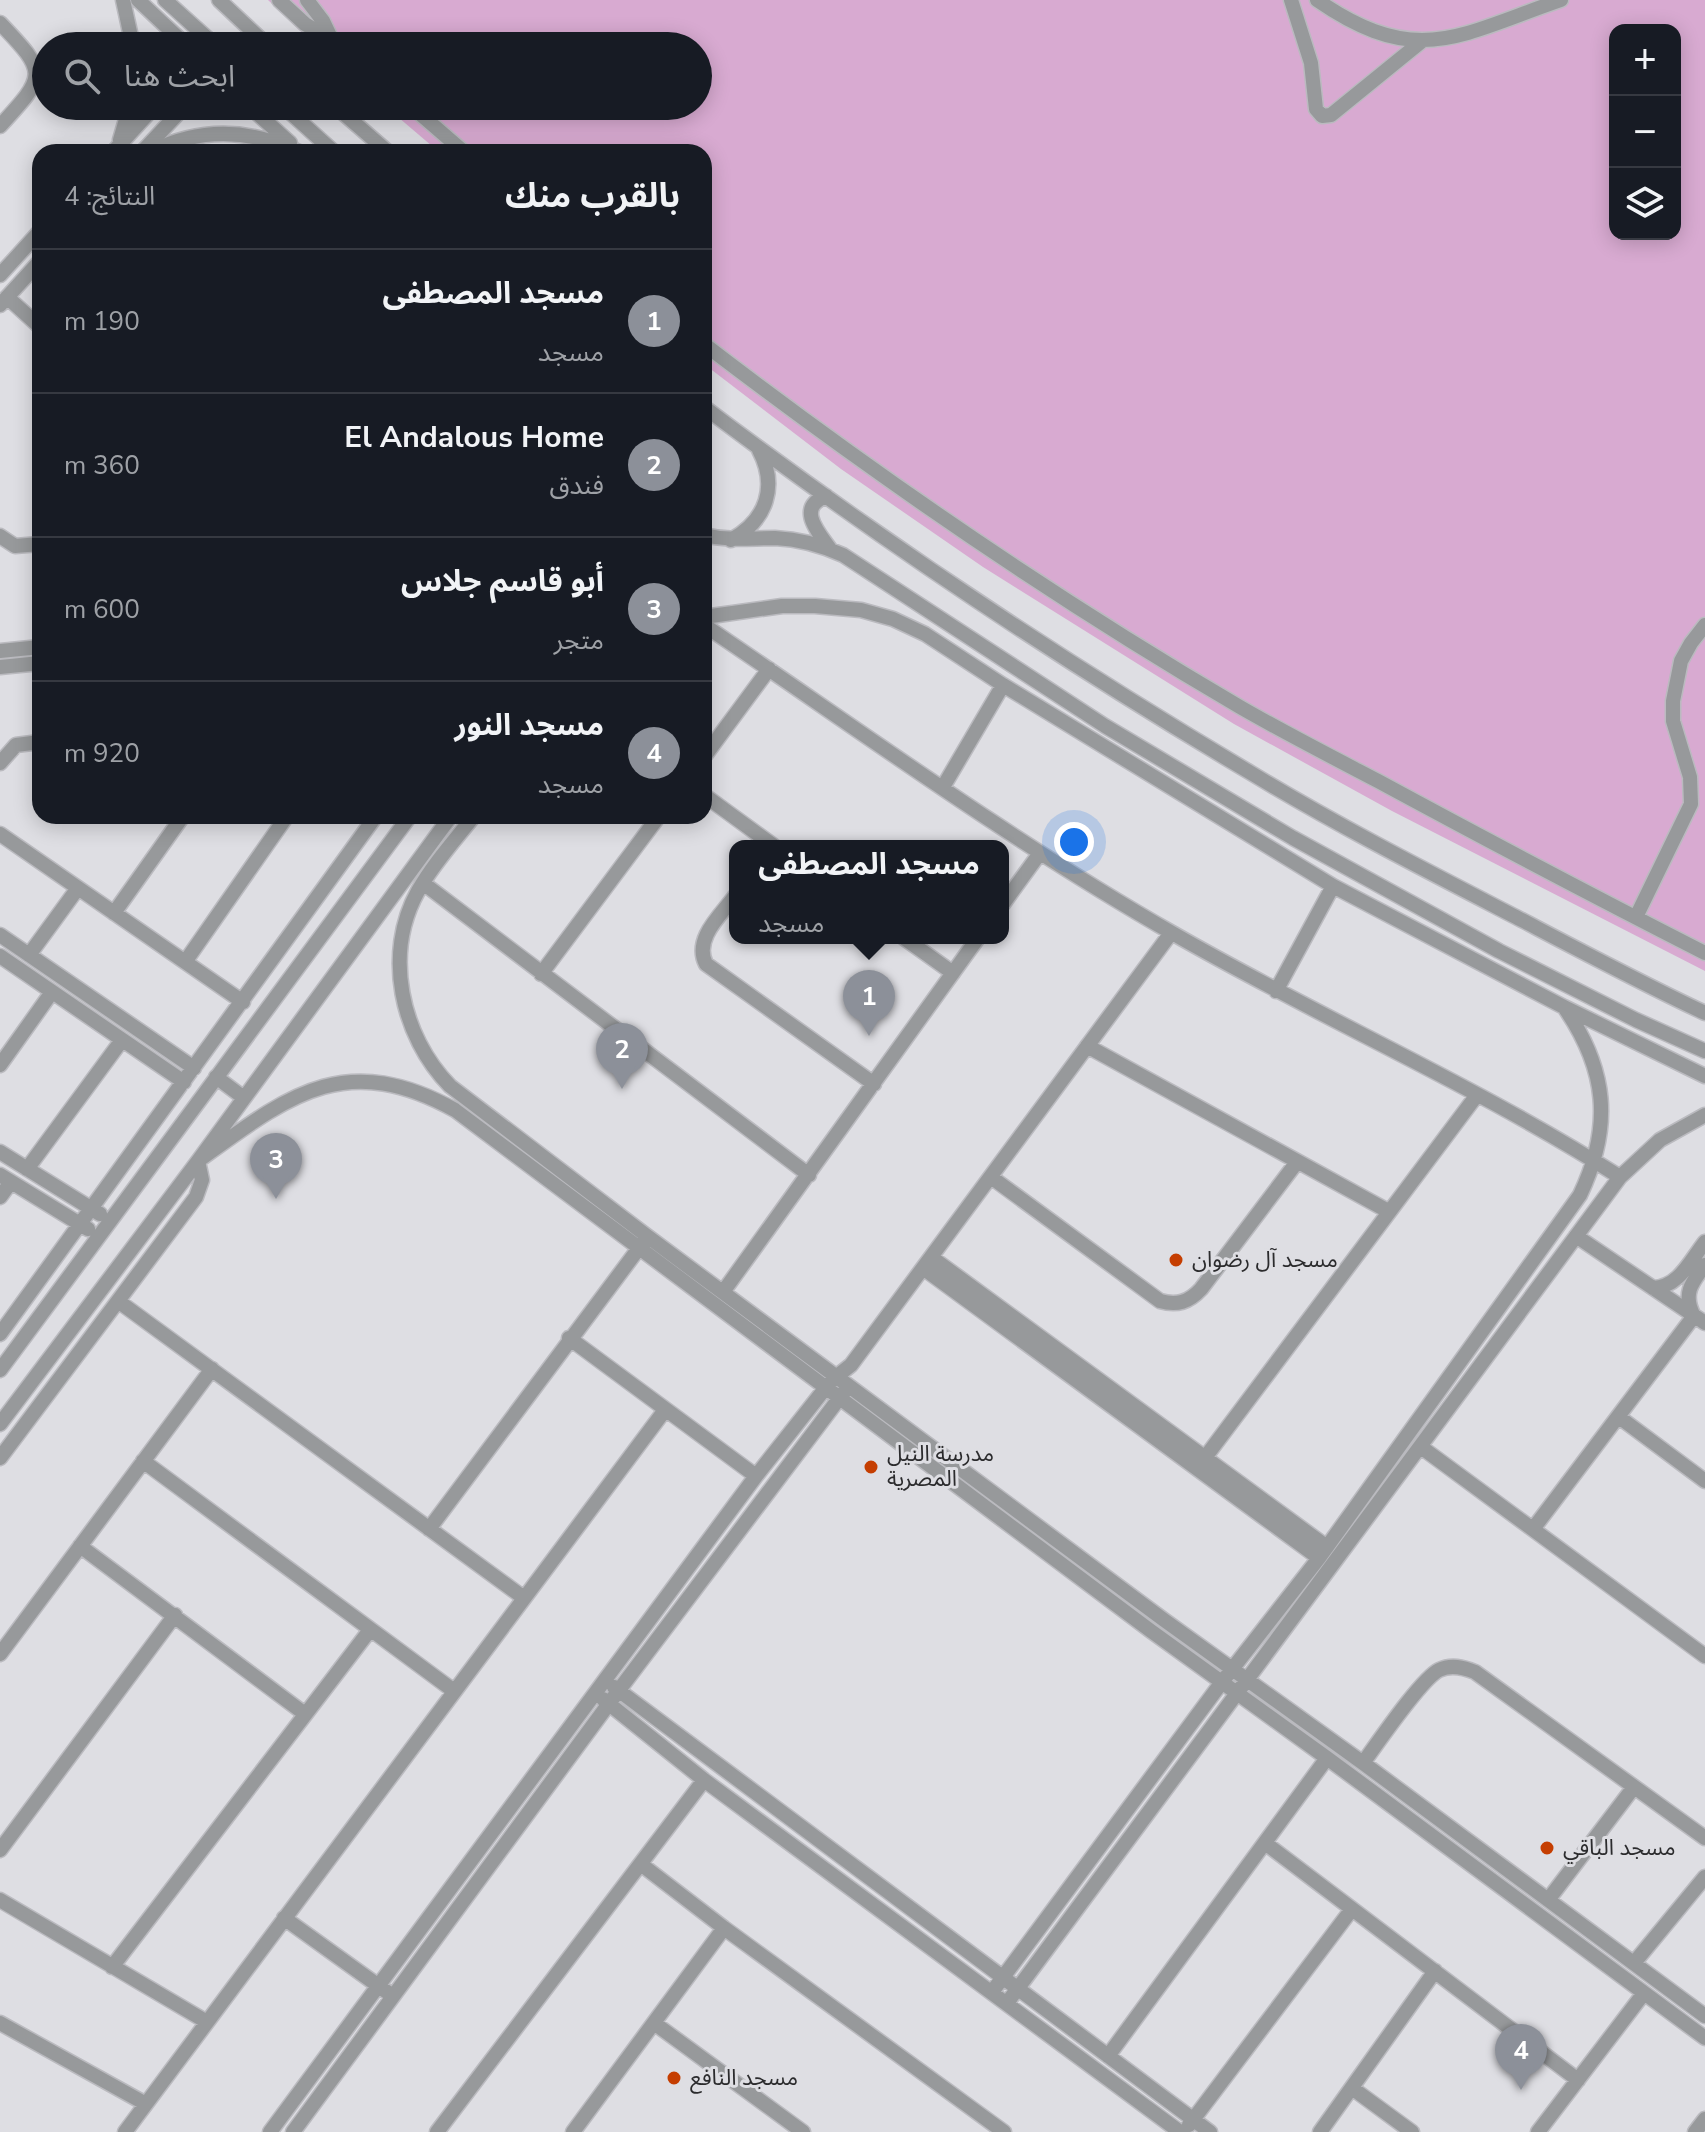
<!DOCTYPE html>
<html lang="ar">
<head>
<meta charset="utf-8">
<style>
  body { margin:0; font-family:"Nunito Sans","Noto Sans Arabic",sans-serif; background:#20242c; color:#f1f3f6; direction:rtl }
  .controls { position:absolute; right:24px; top:24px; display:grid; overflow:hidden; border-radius:16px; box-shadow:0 4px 20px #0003 }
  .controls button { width:72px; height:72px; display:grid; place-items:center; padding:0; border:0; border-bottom:2px solid #363941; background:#171b24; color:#f1f3f6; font:40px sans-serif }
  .you { position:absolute; left:1074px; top:842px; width:28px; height:28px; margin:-20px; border:6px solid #fff; border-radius:50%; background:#1a73e8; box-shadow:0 0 0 12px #1a73e833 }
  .badge { display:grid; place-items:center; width:52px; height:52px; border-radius:50%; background:#8c9099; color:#fff; font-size:26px; font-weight:700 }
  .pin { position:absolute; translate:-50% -66px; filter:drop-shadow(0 2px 4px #0008) }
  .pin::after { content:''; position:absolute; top:42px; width:28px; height:24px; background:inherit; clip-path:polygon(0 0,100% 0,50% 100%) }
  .popup { position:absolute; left:729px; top:840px; width:280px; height:104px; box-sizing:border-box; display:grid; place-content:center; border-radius:16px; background:#171b24; filter:drop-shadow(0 2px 6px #0005); font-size:26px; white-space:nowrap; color:#9ea1a6 }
  .popup b { font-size:30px; color:#f1f3f6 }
  .popup::after { content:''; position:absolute; left:50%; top:100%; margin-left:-16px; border:16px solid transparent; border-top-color:#171b24 }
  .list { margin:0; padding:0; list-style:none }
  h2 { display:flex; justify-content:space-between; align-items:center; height:104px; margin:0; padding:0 32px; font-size:34px }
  h2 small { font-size:26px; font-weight:400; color:#9ea1a6 }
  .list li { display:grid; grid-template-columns:52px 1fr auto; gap:24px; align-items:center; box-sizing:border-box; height:144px; padding:0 32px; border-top:2px solid #363941 }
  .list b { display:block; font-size:30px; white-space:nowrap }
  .list p { margin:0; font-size:26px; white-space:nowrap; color:#9ea1a6 }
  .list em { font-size:26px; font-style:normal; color:#9ea1a6 }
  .icon { flex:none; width:44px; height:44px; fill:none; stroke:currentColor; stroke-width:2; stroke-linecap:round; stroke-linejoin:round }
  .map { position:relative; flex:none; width:1705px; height:2132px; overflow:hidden; direction:ltr }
  .search { position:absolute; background:#171b24; box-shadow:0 4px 20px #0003; left:32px; top:32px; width:680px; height:88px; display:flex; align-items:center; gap:20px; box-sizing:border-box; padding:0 28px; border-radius:44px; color:#9ea1a6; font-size:30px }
  .panel { position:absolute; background:#171b24; box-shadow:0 4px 20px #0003; left:32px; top:144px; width:680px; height:680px; border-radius:24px; direction:rtl }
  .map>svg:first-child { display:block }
  .green { fill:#d8aad1; fill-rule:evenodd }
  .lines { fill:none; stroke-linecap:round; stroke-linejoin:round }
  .minor-casing { stroke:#bababf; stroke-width:17 }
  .minor { stroke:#97999b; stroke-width:14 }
  .poi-dot { fill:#c53e01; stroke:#dedee3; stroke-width:3 }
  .labels { text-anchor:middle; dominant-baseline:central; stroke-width:6; stroke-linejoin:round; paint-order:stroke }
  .poi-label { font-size:22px; fill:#2b2b2d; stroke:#dedee3; text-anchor:start }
</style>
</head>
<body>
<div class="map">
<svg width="1705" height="2132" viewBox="0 0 1705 2132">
  <rect width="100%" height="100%" fill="#dedee3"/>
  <path class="green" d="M268,0H1705V971L1392,811L1234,724L983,567L841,469L704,364V152H439L385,106H698V46H316ZM1615,30H1675V234H1615Z"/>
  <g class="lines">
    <g class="minor-casing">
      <path id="minor" d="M123,0L133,46
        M138,0L187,46
        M165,0L216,46
        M219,0L268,46
        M279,0L305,24L341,46
        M307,0L323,21L331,38
        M1291,0L1311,63L1316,109L1322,116L1331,115L1422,41
        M1317,0C1417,69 1459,35 1561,0
        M0,23C48,73 47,75 0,126
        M249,106L290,143
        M283,106L334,152
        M335,106L388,152
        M411,106L464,152
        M120,140L130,106
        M113,152L155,106
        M142,152L185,106
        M151,152C200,127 250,129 299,152
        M0,275L40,231
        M7,297L40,327
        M0,305L40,261
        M704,344C875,475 1054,598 1240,707C1285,733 1332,757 1378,781C1487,840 1595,897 1705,953
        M704,407C879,539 1062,661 1251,773C1337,825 1427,871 1516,917C1579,950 1641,983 1705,1013
        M826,496C796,508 818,532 830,549
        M704,535C728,541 750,538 775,538C799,539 821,545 843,555L1105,726L1293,838L1499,951L1636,1020L1705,1051
        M0,536L15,546L40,544
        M731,540C767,520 778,486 759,450
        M704,617L782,606H815L861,610L893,619L925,634L1003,685L1333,886L1564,1007L1705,1076
        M704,625C859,730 1011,841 1174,934C1320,1018 1477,1086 1620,1177
        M0,651L40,647
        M0,667L40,663
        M704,757L769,669
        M0,763L16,745L40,742
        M943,787L1003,685
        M704,795L774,846
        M474,816C455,840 433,864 418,891C383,954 401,1036 450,1086L647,1236L1164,1620L1363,1763L1705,2016
        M0,834L243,1002
        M423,883L809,1175
        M735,896C721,915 693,939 706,964L874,1084
        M1003,904L1040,853
        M114,913L183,816
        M1636,917L1691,804L1690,777L1673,721V701L1681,661L1691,643L1705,625
        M0,935L194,1068
        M904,938L953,973
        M29,955L78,888
        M0,956L184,1082
        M185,962L287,816
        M541,974L659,816
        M1276,991L1333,886
        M1087,1046L1388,1211
        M0,1065L52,992
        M216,1077L244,1098
        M0,1152L100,1214
        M198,1161C288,1096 344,1049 455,1110L1151,1631L1327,1758L1705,2038
        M27,1169L122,1040
        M0,1175L88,1229
        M991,1177L1160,1301C1177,1306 1189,1302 1201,1289L1297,1162
        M0,1197L11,1182
        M1576,1236L1705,1323
        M931,1257L1327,1547
        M923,1268L1319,1558
        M1653,1288C1679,1287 1690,1261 1705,1242
        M723,1292L978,938
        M118,1301L524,1598
        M0,1334L376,816
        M569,1338L756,1476
        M0,1370L410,816
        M1619,1417L1705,1481
        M0,1424L198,1161L451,816
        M1421,1447L1705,1656
        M0,1458L196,1197L202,1180L198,1161
        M143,1461L454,1691
        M1201,1463L1477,1095
        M429,1529L645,1240
        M1533,1529L1694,1316C1682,1294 1692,1282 1705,1265
        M80,1546L305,1714
        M0,1654L212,1369
        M614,1687L1210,2132
        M603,1699L704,1780L1180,2132
        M1363,1763C1377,1744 1421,1679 1439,1670C1451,1664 1463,1667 1475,1672L1705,1838
        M1265,1843L1578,2080
        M0,1850L175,1615
        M642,1865L724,1928L1004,2132
        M0,1900L207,2022
        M1548,1900L1634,1787
        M284,1918L387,1992
        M1634,1963L1705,1877
        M112,1967L370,1630
        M992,1992L1222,1682L1319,1558L1580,1195C1613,1126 1607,1069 1564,1007
        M1007,2003L1620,1177L1660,1140L1705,1115
        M0,2023L146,2104
        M654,2023L803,2132
        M1108,2056L1327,1758
        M1352,2088L1412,2132
        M1189,2125L1352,1909
        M125,2132L665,1410
        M270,2132L756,1476L831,1381L851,1365L1171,933
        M293,2132L619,1690L844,1392
        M437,2132L704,1780
        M573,2132L724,1928
        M1320,2132L1435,1971
        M1538,2132L1644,1993
        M1695,2132L1705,2119"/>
    </g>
    <use href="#minor" class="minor"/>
  </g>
  <g class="poi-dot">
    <circle cx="1176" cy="1260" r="8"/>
    <circle cx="871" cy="1467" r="8"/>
    <circle cx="1547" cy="1848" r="8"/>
    <circle cx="674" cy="2078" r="8"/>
  </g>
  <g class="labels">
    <g class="poi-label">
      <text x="1192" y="1260">مسجد آل رضوان</text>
      <text x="887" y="1454">مدرسة النيل<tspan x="887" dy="25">المصرية</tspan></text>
      <text x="1563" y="1848">مسجد الباقي</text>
      <text x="690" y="2078">مسجد النافع</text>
    </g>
  </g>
</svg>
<div class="controls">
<button>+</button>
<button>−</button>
<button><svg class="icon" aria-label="layers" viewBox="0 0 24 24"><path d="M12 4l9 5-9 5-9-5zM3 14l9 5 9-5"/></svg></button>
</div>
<div class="you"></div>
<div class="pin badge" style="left:869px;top:1036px">1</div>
<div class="popup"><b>مسجد المصطفى</b>مسجد</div>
<div class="pin badge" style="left:622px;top:1089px">2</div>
<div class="pin badge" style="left:276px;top:1199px">3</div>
<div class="pin badge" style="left:1521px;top:2090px">4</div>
<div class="search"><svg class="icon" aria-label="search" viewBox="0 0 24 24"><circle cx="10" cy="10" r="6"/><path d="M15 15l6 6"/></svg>ابحث هنا</div>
<section class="panel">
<h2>بالقرب منك<small>النتائج: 4</small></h2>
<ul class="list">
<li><span class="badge">1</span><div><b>مسجد المصطفى</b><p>مسجد</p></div><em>190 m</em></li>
<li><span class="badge">2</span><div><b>El Andalous Home</b><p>فندق</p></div><em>360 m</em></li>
<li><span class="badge">3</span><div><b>أبو قاسم جلاس</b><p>متجر</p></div><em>600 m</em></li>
<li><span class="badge">4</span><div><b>مسجد النور</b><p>مسجد</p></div><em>920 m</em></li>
</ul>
</section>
</div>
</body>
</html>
